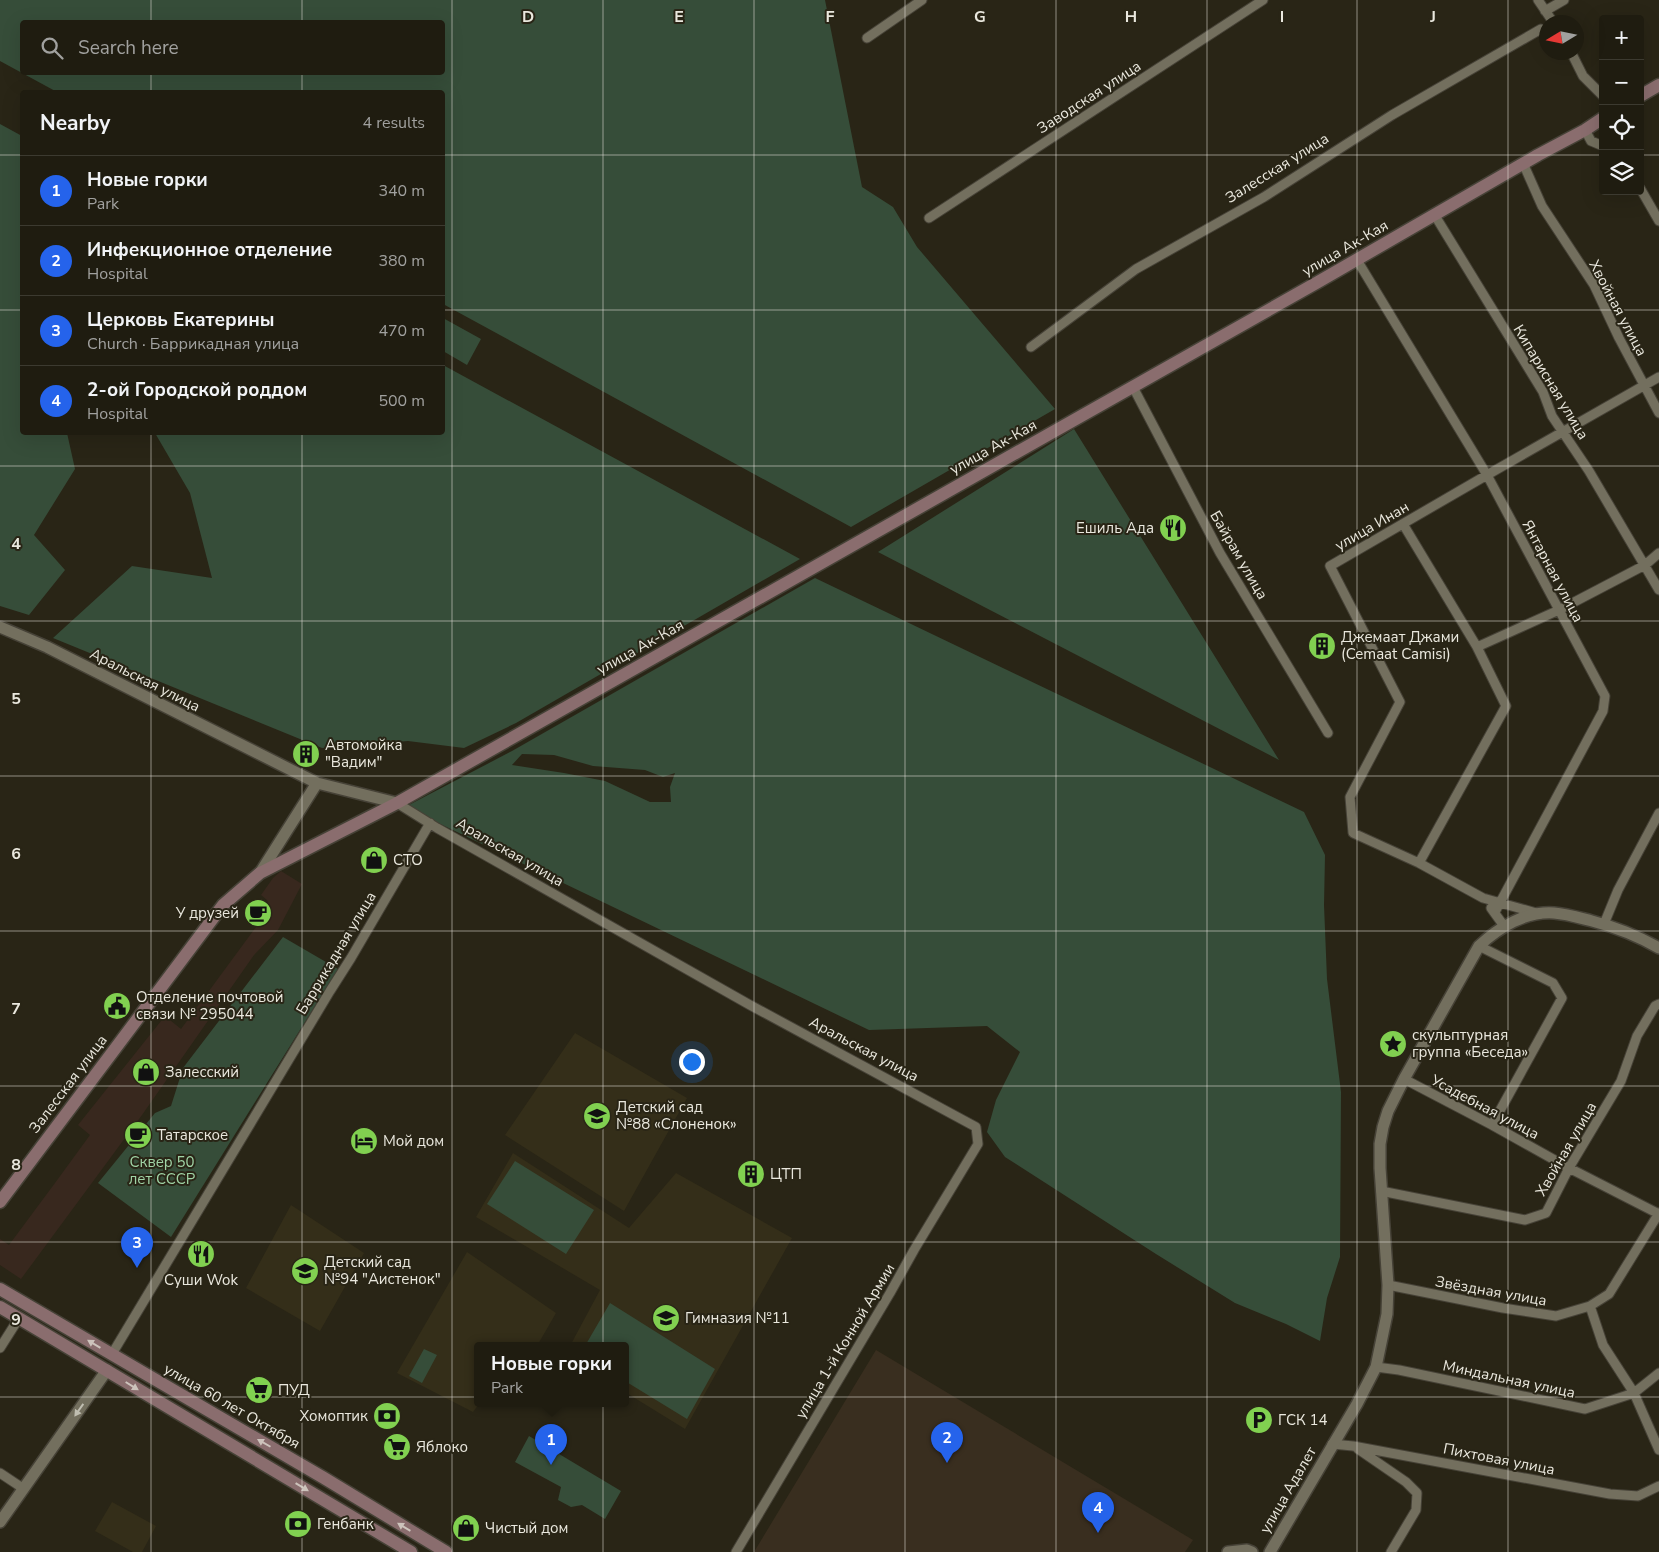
<!DOCTYPE html>
<html lang="en">
<head>
<meta charset="utf-8">
<style>
  body { margin:0; font-family:"Nunito Sans",sans-serif; background:#2c291e; color:#f1f3f6 }
  .controls { position:absolute; right:15px; top:15px; display:grid; overflow:hidden; border-radius:5px; box-shadow:0 5px 20px #0002 }
  .controls button { width:45px; height:45px; display:grid; place-items:center; padding:0; border:0; border-bottom:1px solid #3c3a30; background:#1f1c10; color:#f1f3f6; font:25px sans-serif }
  .compass { position:absolute; left:1539px; top:15px; width:45px; height:45px; border-radius:50%; background:#1f1c10; box-shadow:0 5px 20px #0002; rotate:260deg }
  .you { position:absolute; left:691px; top:1061px; width:18px; height:18px; margin:-12px; border:4px solid #fff; border-radius:50%; background:#1a73e8; box-shadow:0 0 0 8px #1a73e833 }
  .badge { display:grid; place-items:center; width:32px; height:32px; border-radius:50%; background:#2563eb; color:#fff; font-size:16px; font-weight:700 }
  .pin { position:absolute; translate:-50% -41px; filter:drop-shadow(0 1px 2px #0008) }
  .pin::after { content:''; position:absolute; top:26px; width:18px; height:15px; background:inherit; clip-path:polygon(0 0,100% 0,50% 100%) }
  .popup { position:absolute; left:474px; top:1342px; width:155px; height:65px; box-sizing:border-box; display:grid; place-content:center; border-radius:5px; background:#1f1c10; filter:drop-shadow(0 1px 4px #0005); font-size:16px; white-space:nowrap; color:#a1a19f }
  .popup b { font-size:19px; color:#f1f3f6 }
  .popup::after { content:''; position:absolute; left:50%; top:100%; margin-left:-10px; border:10px solid transparent; border-top-color:#1f1c10 }
  .list { margin:0; padding:0; list-style:none }
  h2 { display:flex; justify-content:space-between; align-items:center; height:65px; margin:0; padding:0 20px; font-size:21px }
  h2 small { font-size:16px; font-weight:400; color:#a1a19f }
  .list li { display:grid; grid-template-columns:32px 1fr auto; gap:15px; align-items:center; box-sizing:border-box; height:70px; padding:0 20px; border-top:1px solid #3c3a30 }
  .list b { display:block; font-size:19px; white-space:nowrap }
  .list p { margin:0; font-size:16px; white-space:nowrap; color:#a1a19f }
  .list em { font-size:16px; font-style:normal; color:#a1a19f }
  .icon { flex:none; width:28px; height:28px; fill:none; stroke:currentColor; stroke-width:2; stroke-linecap:round; stroke-linejoin:round }
  .map { position:relative; flex:none; width:1659px; height:1552px; overflow:hidden }
  .search { position:absolute; background:#1f1c10; box-shadow:0 5px 20px #0002; left:20px; top:20px; width:425px; height:55px; display:flex; align-items:center; gap:12px; box-sizing:border-box; padding:0 18px; border-radius:5px; color:#a1a19f; font-size:19px }
  .panel { position:absolute; background:#1f1c10; box-shadow:0 5px 20px #0002; left:20px; top:90px; width:425px; height:345px; border-radius:5px }
  .map>svg:first-child { display:block }
  .commercial { fill:#38281e }
  .built { fill:#342e19 }
  .medical { fill:#392e1f }
  .green { fill:#364d39; fill-rule:evenodd }
  .lines { fill:none; stroke-linecap:round; stroke-linejoin:round }
  .minor-casing { stroke:#464237; stroke-width:11 }
  .tertiary-casing { stroke:#464237; stroke-width:14 }
  .secondary-casing { stroke:#464237; stroke-width:15 }
  .minor { stroke:#736f5e; stroke-width:9 }
  .tertiary { stroke:#736f5e; stroke-width:11 }
  .secondary { stroke:#8a6d6e; stroke-width:12 }
  .oneway { fill:#cdc3bc }
  .oneway2 { fill:#c0beb1 }
  .grid { fill:none; stroke:#eae8de; stroke-width:1; stroke-opacity:0.55 }
  .labels { text-anchor:middle; dominant-baseline:central; stroke-width:4; stroke-linejoin:round; paint-order:stroke }
  .street-label { font-size:15px; fill:#eae8de; stroke:#292516 }
  .poi-label { font-size:15px; fill:#eae8de; stroke:#292516; text-anchor:start }
  .park-label { font-size:15px; fill:#a0d4a6; stroke:#292516 }
  .grid-label { font-size:16px; text-anchor:middle; font-weight:bold; fill:#eae8de; stroke:#292516; stroke-width:4; stroke-linejoin:round; paint-order:stroke }
</style>
</head>
<body>
<div class="map">
<svg width="1659" height="1552" viewBox="0 0 1659 1552">
  <rect width="100%" height="100%" fill="#292516"/>
  <path class="commercial" d="M281,871L302,884L278,930L254,955L142,1115L21,1279L0,1265V1239L9,1245L55,1183L90,1135L78,1125L165,1016L181,1029L270,908L267,900L261,895L273,878Z"/>
  <path class="built" d="M575,1033L687,1098L624,1211L505,1135Z
    M513,1153L629,1228L676,1173L792,1238L685,1429L625,1392V1346H570L600,1290L476,1217Z
    M291,1205L364,1253L320,1331L246,1288Z
    M467,1252L556,1313L537,1346H477V1404H479L473,1412L397,1373Z
    M112,1502L156,1526L142,1552H133L95,1531Z"/>
  <path class="medical" d="M876,1350L1193,1540L1185,1552H754Z"/>
  <path class="green" d="M0,0H825L862,187L893,207L917,247L1055,409L851,527L443,304L442,92H57L0,61ZM22,22H442V72H22Z
    M0,124L22,136V432L67,433L75,469L34,535L65,570L29,615L0,606Z
    M443,318L481,339L467,365L443,351Z
    M443,365L800,559L516,723L464,748L408,741L322,748L53,638L132,566L212,578L190,493L155,433L442,432Z
    M1074,429L1279,760L878,552Z
    M815,578L1304,812L1325,855L1324,905L1327,979L1341,1092L1340,1257L1327,1298L1320,1341L1286,1324L1235,1303L1156,1254L1005,1157L987,1132L996,1100L1020,1052L987,1026L869,1030L405,807L512,751ZM522,754L554,755L593,766L645,770L663,777L675,773L670,787L671,802H650L605,781L564,773L512,765Z
    M283,937L338,969L171,1237L98,1183L155,1113L171,1106L183,1068Z
    M515,1161L594,1210L566,1254L487,1204Z
    M610,1303L715,1369L687,1419L625,1381V1346H585Z
    M424,1349L437,1355L422,1383L409,1376Z
    M529,1436L621,1491L605,1519L582,1505L571,1507L558,1500L561,1487L515,1462Z"/>
  <g class="lines">
    <g class="minor-casing">
      <path id="minor" d="M1538,0L1553,22
        M1545,11L1564,0
        M867,38L922,0
        M1571,52L1583,76L1603,96
        M1585,130L1591,141L1603,146
        M1523,163L1542,206L1594,285L1619,338L1659,413
        M1640,188L1659,221
        M1434,214L1543,392L1552,416L1589,471L1659,590
        M929,218L1263,0
        M1357,260L1487,475L1605,696L1603,711L1495,912
        M1031,347L1136,269L1264,197L1392,115L1541,29L1546,31
        M1133,387L1220,553L1328,733
        M1403,524L1477,647L1506,706L1419,863
        M1477,647L1559,610L1645,565L1659,553
        M397,803L437,828L750,1005L976,1127L978,1144L914,1250L890,1293L736,1552
        M1491,908L1504,926
        M1540,914L1483,898L1419,863L1353,833L1350,797L1400,702L1330,566L1487,475L1659,377
        M1604,924L1618,890L1659,813
        M1479,946L1553,983L1562,998L1492,1125
        M1404,1079L1492,1125L1569,1168L1659,1214
        M1381,1191L1525,1220L1546,1213L1569,1168L1621,1081L1637,1036L1655,1006L1659,1004
        M1388,1285L1503,1308L1556,1316L1590,1306L1609,1294L1659,1213
        M1590,1306L1603,1345L1634,1393L1659,1450
        M0,1348L19,1318
        M112,1354L330,991L351,958L430,823
        M1376,1367L1399,1370L1585,1409L1634,1393L1659,1373
        M1332,1444L1353,1446L1610,1494L1638,1496L1659,1486
        M1358,1449L1406,1482L1417,1493L1416,1510L1391,1552
        M0,1473L24,1489"/>
    </g>
    <g class="tertiary-casing">
      <path id="tertiary" d="M0,627L47,647L317,783L397,803
        M260,873L317,783
        M0,1522L107,1370
        M1228,1552L1247,1550L1252,1552
        M1270,1552L1357,1404L1376,1367L1387,1314L1388,1285L1380,1168V1144L1383,1127L1388,1111L1404,1079L1479,946C1499,927 1526,911 1554,913C1567,914 1580,918 1592,921C1615,927 1638,936 1659,948"/>
    </g>
    <g class="secondary-casing">
      <path id="secondary" d="M1640,96L1659,85
        M0,1202L223,905L260,873L397,803L1318,282L1538,155L1585,130L1603,118
        M0,1289L324,1478L446,1552
        M0,1307L411,1552"/>
    </g>
    <use href="#minor" class="minor"/>
    <use href="#tertiary" class="tertiary"/>
    <use href="#secondary" class="secondary"/>
  </g>
  <defs><path id="oneway-solid" d="M-6-.8H1V-3.2L6.5 0L1 3.2V.8H-6Z" transform="scale(1.25)"/></defs>
  <g class="oneway">
    <use href="#oneway-solid" transform="translate(94 1344) rotate(-149)"/>
    <use href="#oneway-solid" transform="translate(132 1386) rotate(32)"/>
    <use href="#oneway-solid" transform="translate(264 1443) rotate(-150)"/>
    <use href="#oneway-solid" transform="translate(302 1487) rotate(31)"/>
    <use href="#oneway-solid" transform="translate(404 1527) rotate(-149)"/>
  </g>
  <use class="oneway2" href="#oneway-solid" transform="translate(79 1410) rotate(125)"/>
  <path class="grid" d="M151,0V22M302,0V22M452,0V1552M603,0V1552M754,0V1552M905,0V1552M1056,0V1552M1207,0V1552M1357,0V1552M1508,0V1552M151,72V92M302,72V92M0,155H22M442,155H1603M1640,155H1659M0,310H22M442,310H1659M151,432V1552M302,432V1552M0,466H1659M0,621H1659M0,776H1659M0,931H1659M0,1086H1659M0,1242H1659M0,1397H1659"/>
  <defs>
    <g id="restaurant-disc" transform="scale(1.4375)"><circle r="9.5" fill="#81d050" stroke="#292516"/><path d="M-5-6h1v4h1v-4h1v4h1v-4h1v5L-1.5 .5V6h-2V.5L-5-1ZM5-6V6H3V1.5H1.5Q1.5-4 5-6Z" fill="#111"/></g>
    <g id="building-disc" transform="scale(1.4375)"><circle r="9.5" fill="#81d050" stroke="#292516"/><path d="M-4-6H4V6H1V3H-1V6H-4ZM-2.5-4.3h1.7v1.8h-1.7ZM.8-4.3h1.7v1.8H.8ZM-2.5-1h1.7V.8h-1.7ZM.8-1h1.7V.8H.8Z" fill="#111"/></g>
    <g id="shop-disc" transform="scale(1.4375)"><circle r="9.5" fill="#81d050" stroke="#292516"/><path d="M-5-2.5h2.3a2.7 3.5 0 0 1 5.4 0H5L5.5 6h-11ZM-1.5-2.5h3a1.5 2.3 0 0 0-3 0Z" fill="#111"/></g>
    <g id="cafe-disc" transform="scale(1.4375)"><circle r="9.5" fill="#81d050" stroke="#292516"/><path d="M-5.5-4.5H6V0H3Q3 3.5 0 3.5H-2.5Q-5.5 3.5-5.5 0ZM3-3.2v2h1.7v-2ZM-6 4.5H4V6H-6Z" fill="#111"/></g>
    <g id="civic-disc" transform="scale(1.4375)"><circle r="9.5" fill="#81d050" stroke="#292516"/><path d="M-.6-6.5H3V-4.5H.6V-3L4-1V1h2V6H-6V1h2V-1L-.6-3ZM-1.2 2.5V6h2.4V2.5Z" fill="#111"/></g>
    <g id="sight-disc" transform="scale(1.4375)"><circle r="9.5" fill="#81d050" stroke="#292516"/><path d="M0-6L1.8-2.2L6-1.7L2.9 1.2L3.7 5.4L0 3.3L-3.7 5.4L-2.9 1.2L-6-1.7L-1.8-2.2Z" fill="#111"/></g>
    <g id="school-disc" transform="scale(1.4375)"><circle r="9.5" fill="#81d050" stroke="#292516"/><path d="M0-5L7-2L0 1L-7-2ZM-4 1L0 2.5L4 1V4Q0 6-4 4Z" fill="#111"/></g>
    <g id="hotel-disc" transform="scale(1.4375)"><circle r="9.5" fill="#81d050" stroke="#292516"/><path d="M-6-4.5h1.5V1H6V5H4.5V3h-9V5H-6ZM-4 0a1.8 1.8 0 1 1 3.6 0ZM.5 0V-2.5h3Q6-2.5 6 0Z" fill="#111"/></g>
    <g id="supermarket-disc" transform="scale(1.4375)"><circle r="9.5" fill="#81d050" stroke="#292516"/><path d="M-6-5.5h2.5l.6 2H6L4.5 2H-2.5L-4.4-4H-6ZM-1.5 3.2a1.3 1.3 0 1 0 .1 0ZM3 3.2a1.3 1.3 0 1 0 .1 0Z" fill="#111"/></g>
    <g id="bank-disc" transform="scale(1.4375)"><circle r="9.5" fill="#81d050" stroke="#292516"/><path d="M-6-4H6V4H-6ZM0-2.3a2.3 2.3 0 1 0 0 4.6a2.3 2.3 0 1 0 0-4.6Z" fill="#111"/></g>
    <g id="parking-disc" transform="scale(1.4375)"><circle r="9.5" fill="#81d050" stroke="#292516"/><path d="M-3.5-5.5H1a3.5 3.5 0 0 1 0 7H-1V5.5H-3.5ZM-1-3.4V-.6H.8a1.4 1.4 0 0 0 0-2.8Z" fill="#111"/></g>
  </defs>
  <g fill-rule="evenodd">
    <use href="#restaurant-disc" x="1173" y="528"/>
    <use href="#building-disc" x="1322" y="646"/>
    <use href="#building-disc" x="306" y="754"/>
    <use href="#shop-disc" x="374" y="860"/>
    <use href="#cafe-disc" x="258" y="913"/>
    <use href="#civic-disc" x="117" y="1006"/>
    <use href="#sight-disc" x="1393" y="1044"/>
    <use href="#shop-disc" x="146" y="1072"/>
    <use href="#school-disc" x="597" y="1116"/>
    <use href="#cafe-disc" x="138" y="1135"/>
    <use href="#hotel-disc" x="364" y="1141"/>
    <use href="#building-disc" x="751" y="1174"/>
    <use href="#restaurant-disc" x="201" y="1254"/>
    <use href="#school-disc" x="305" y="1271"/>
    <use href="#school-disc" x="666" y="1318"/>
    <use href="#supermarket-disc" x="259" y="1390"/>
    <use href="#bank-disc" x="387" y="1416"/>
    <use href="#parking-disc" x="1259" y="1420"/>
    <use href="#supermarket-disc" x="397" y="1447"/>
    <use href="#bank-disc" x="298" y="1524"/>
    <use href="#shop-disc" x="466" y="1528"/>
  </g>
  <g class="labels">
    <g class="street-label">
      <text transform="translate(1089 97) rotate(-33)">Заводская улица</text>
      <text transform="translate(1277 168) rotate(-32)">Залесская улица</text>
      <text transform="translate(1345 248) rotate(-30)">улица Ак-Кая</text>
      <text transform="translate(1618 308) rotate(62)">Хвойная улица</text>
      <text transform="translate(1551 382) rotate(59)">Кипарисная улица</text>
      <text transform="translate(993 447) rotate(-29)">улица Ак-Кая</text>
      <text transform="translate(1372 526) rotate(-30)">улица Инан</text>
      <text transform="translate(1239 555) rotate(60)">Байрам улица</text>
      <text transform="translate(1553 571) rotate(62)">Янтарная улица</text>
      <text transform="translate(640 647) rotate(-29)">улица Ак-Кая</text>
      <text transform="translate(145 680) rotate(27)">Аральская улица</text>
      <text transform="translate(510 852) rotate(30)">Аральская улица</text>
      <text transform="translate(336 953) rotate(-59)">Баррикадная улица</text>
      <text transform="translate(864 1049) rotate(28)">Аральская улица</text>
      <text transform="translate(68 1084) rotate(-53)">Залесская улица</text>
      <text transform="translate(1485 1107) rotate(28)">Усадебная улица</text>
      <text transform="translate(1566 1149) rotate(-60)">Хвойная улица</text>
      <text transform="translate(1491 1291) rotate(10)">Звёздная улица</text>
      <text transform="translate(845 1341) rotate(-59)">улица 1-й Конной Армии</text>
      <text transform="translate(1509 1379) rotate(12)">Миндальная улица</text>
      <text transform="translate(232 1406) rotate(30)">улица 60 лет Октября</text>
      <text transform="translate(1499 1459) rotate(11)">Пихтовая улица</text>
      <text transform="translate(1288 1490) rotate(-60)">улица Адалет</text>
    </g>
    <g class="poi-label">
      <text x="1154" y="528" text-anchor="end">Ешиль Ада</text>
      <text x="1341" y="637">Джемаат Джами<tspan x="1341" dy="17">(Cemaat Camisi)</tspan></text>
      <text x="325" y="745">Автомойка<tspan x="325" dy="17">"Вадим"</tspan></text>
      <text x="393" y="860">СТО</text>
      <text x="239" y="913" text-anchor="end">У друзей</text>
      <text x="136" y="997">Отделение почтовой<tspan x="136" dy="17">связи № 295044</tspan></text>
      <text x="1412" y="1035">скульптурная<tspan x="1412" dy="17">группа «Беседа»</tspan></text>
      <text x="165" y="1072">Залесский</text>
      <text x="616" y="1107">Детский сад<tspan x="616" dy="17">№88 «Слоненок»</tspan></text>
      <text x="157" y="1135">Татарское</text>
      <text x="383" y="1141">Мой дом</text>
      <text x="770" y="1174">ЦТП</text>
      <text x="324" y="1262">Детский сад<tspan x="324" dy="17">№94 "Аистенок"</tspan></text>
      <text x="201" y="1280" text-anchor="middle">Суши Wok</text>
      <text x="685" y="1318">Гимназия №11</text>
      <text x="278" y="1390">ПУД</text>
      <text x="368" y="1416" text-anchor="end">Хомоптик</text>
      <text x="1278" y="1420">ГСК 14</text>
      <text x="416" y="1447">Яблоко</text>
      <text x="317" y="1524">Генбанк</text>
      <text x="485" y="1528">Чистый дом</text>
    </g>
    <g class="park-label">
      <text x="162" y="1162">Сквер 50<tspan x="162" dy="17">лет СССР</tspan></text>
    </g>
  </g>
  <g class="grid-label">
    <text x="528" y="22">D</text>
    <text x="679" y="22">E</text>
    <text x="830" y="22">F</text>
    <text x="980" y="22">G</text>
    <text x="1131" y="22">H</text>
    <text x="1282" y="22">I</text>
    <text x="1433" y="22">J</text>
    <text x="16" y="549">4</text>
    <text x="16" y="704">5</text>
    <text x="16" y="859">6</text>
    <text x="16" y="1014">7</text>
    <text x="16" y="1170">8</text>
    <text x="16" y="1325">9</text>
  </g>
</svg>
<div class="controls">
<button>+</button>
<button>−</button>
<button><svg class="icon" aria-label="locate" viewBox="0 0 24 24"><circle cx="12" cy="12" r="6"/><path d="M12 2v4M12 18v4M2 12h4M18 12h4"/></svg></button>
<button><svg class="icon" aria-label="layers" viewBox="0 0 24 24"><path d="M12 4l9 5-9 5-9-5zM3 14l9 5 9-5"/></svg></button>
</div>
<svg class="compass" viewBox="-18 -18 36 36"><path d="M0-13l5 13h-10z" fill="#e53935"/><path d="M0 13l5-13h-10z" fill="#a1a19f"/></svg>
<div class="you"></div>
<div class="pin badge" style="left:551px;top:1465px">1</div>
<div class="popup"><b>Новые горки</b>Park</div>
<div class="pin badge" style="left:947px;top:1463px">2</div>
<div class="pin badge" style="left:137px;top:1268px">3</div>
<div class="pin badge" style="left:1098px;top:1533px">4</div>
<div class="search"><svg class="icon" aria-label="search" viewBox="0 0 24 24"><circle cx="10" cy="10" r="6"/><path d="M15 15l6 6"/></svg>Search here</div>
<section class="panel">
<h2>Nearby<small>4 results</small></h2>
<ul class="list">
<li><span class="badge">1</span><div><b>Новые горки</b><p>Park</p></div><em>340 m</em></li>
<li><span class="badge">2</span><div><b>Инфекционное отделение</b><p>Hospital</p></div><em>380 m</em></li>
<li><span class="badge">3</span><div><b>Церковь Екатерины</b><p>Church · Баррикадная улица</p></div><em>470 m</em></li>
<li><span class="badge">4</span><div><b>2-ой Городской роддом</b><p>Hospital</p></div><em>500 m</em></li>
</ul>
</section>
</div>
</body>
</html>
